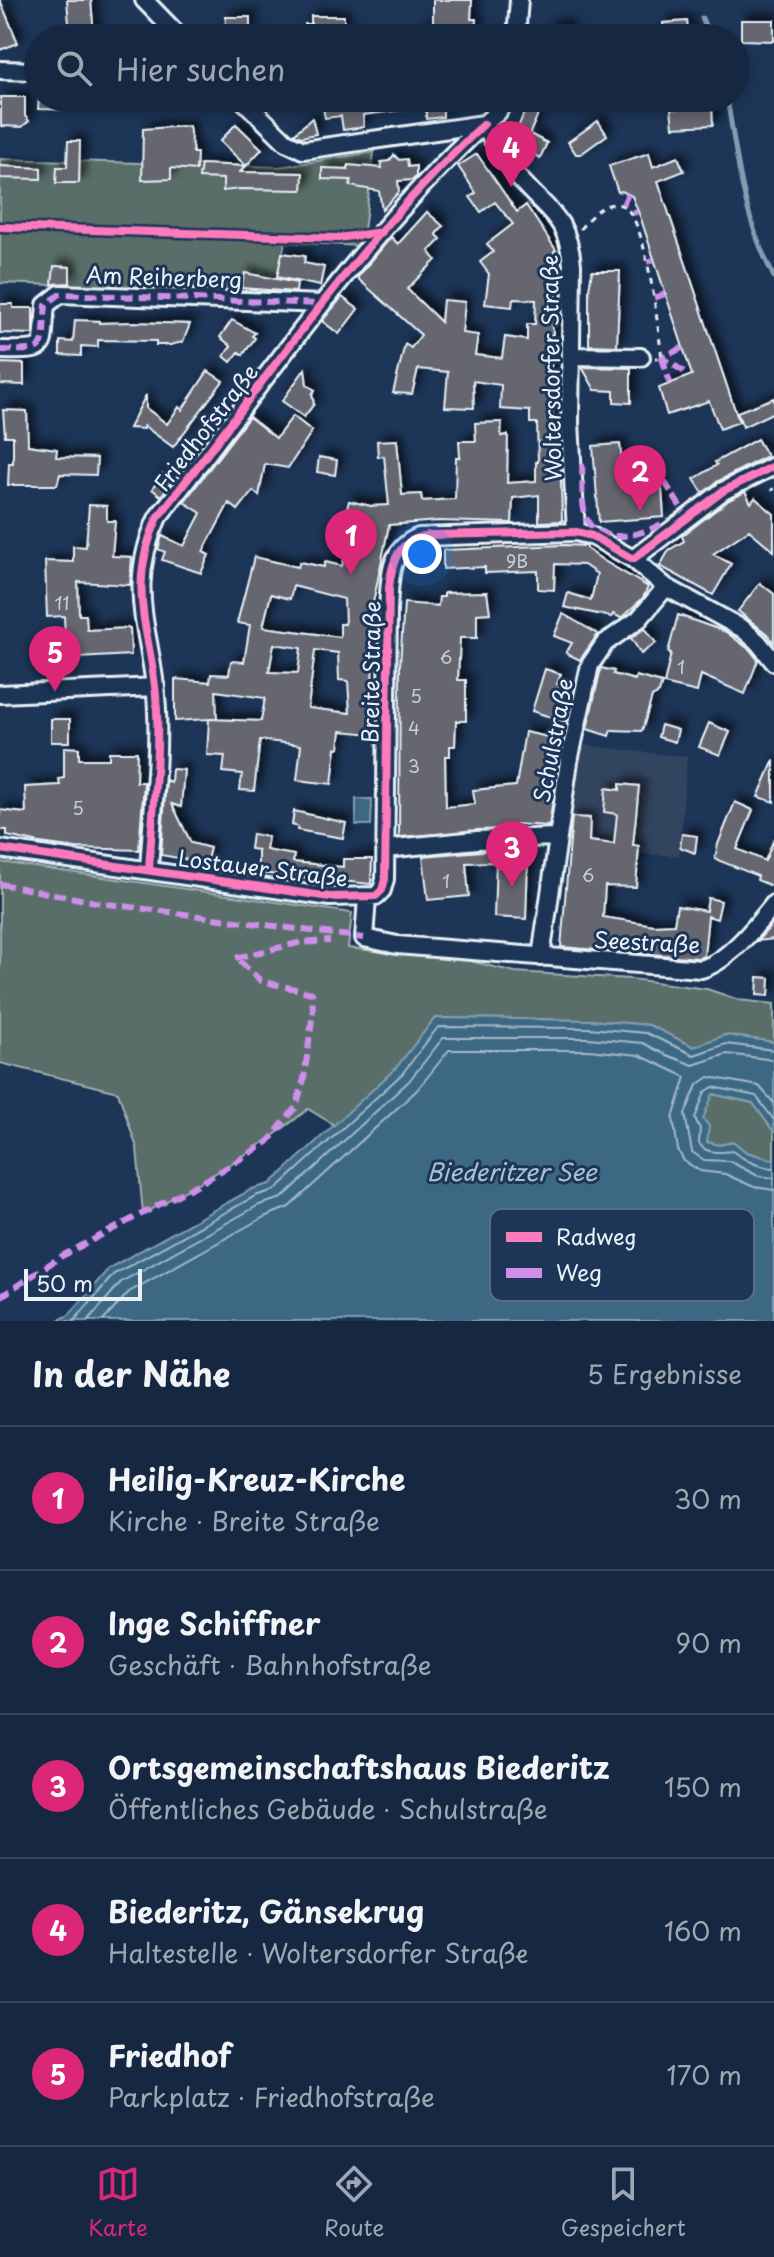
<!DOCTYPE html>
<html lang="de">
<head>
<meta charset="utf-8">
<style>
  body { margin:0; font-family:"Playpen Sans",sans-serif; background:#1f3048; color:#f1f3f6 }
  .scale { position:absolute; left:24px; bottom:20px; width:118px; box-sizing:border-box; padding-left:8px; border:4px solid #e8f1f8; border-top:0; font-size:22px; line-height:28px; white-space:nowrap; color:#e8f1f8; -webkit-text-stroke:6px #1d3557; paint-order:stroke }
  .you { position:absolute; left:422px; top:554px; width:28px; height:28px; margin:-20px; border:6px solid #fff; border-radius:50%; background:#1a73e8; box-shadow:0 0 0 12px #1a73e833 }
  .badge { display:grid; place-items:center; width:52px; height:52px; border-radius:50%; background:#db2777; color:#fff; font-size:26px; font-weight:700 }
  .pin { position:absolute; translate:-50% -66px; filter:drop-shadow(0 2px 4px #0008) }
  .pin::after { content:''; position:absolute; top:42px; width:28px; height:24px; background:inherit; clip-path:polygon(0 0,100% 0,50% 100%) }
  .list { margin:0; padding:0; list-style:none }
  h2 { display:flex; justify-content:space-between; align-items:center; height:104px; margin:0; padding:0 32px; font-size:34px }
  h2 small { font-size:26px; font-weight:400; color:#9ea6b1 }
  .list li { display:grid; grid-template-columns:52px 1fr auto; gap:24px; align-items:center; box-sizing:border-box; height:144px; padding:0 32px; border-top:2px solid #35445a }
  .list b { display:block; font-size:30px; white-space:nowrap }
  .list p { margin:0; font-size:26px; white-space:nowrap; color:#9ea6b1 }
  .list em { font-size:26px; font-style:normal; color:#9ea6b1 }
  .icon { flex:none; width:44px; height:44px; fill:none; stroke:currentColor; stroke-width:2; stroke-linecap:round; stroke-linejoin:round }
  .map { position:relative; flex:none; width:774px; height:1321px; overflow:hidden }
  .search { position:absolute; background:#162841; box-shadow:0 4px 12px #0003; left:24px; right:24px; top:24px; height:88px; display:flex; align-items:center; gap:20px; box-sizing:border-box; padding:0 28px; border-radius:44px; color:#9ea6b1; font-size:30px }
  .sheet { height:824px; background:#162841 }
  nav { display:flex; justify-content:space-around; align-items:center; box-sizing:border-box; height:112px; border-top:2px solid #35445a; background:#162841; font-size:22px; color:#9ea6b1 }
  nav a { display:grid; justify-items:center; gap:4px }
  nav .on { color:#db2777 }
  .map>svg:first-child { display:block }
  .built { fill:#33445e }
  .green { fill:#5a6e69; stroke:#a1b0b0; stroke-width:2 }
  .water { fill:#3d6784; stroke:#819eb2; stroke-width:2 }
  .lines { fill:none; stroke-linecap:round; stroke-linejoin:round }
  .shore { stroke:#a4baca; stroke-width:2 }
  .stream { stroke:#819eb2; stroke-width:5 }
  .building { fill:#65666f; stroke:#e8f1f8; stroke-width:2; fill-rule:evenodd; filter:url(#shadow) }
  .minor-casing { stroke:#e8f1f8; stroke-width:22 }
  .path { stroke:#e8f1f8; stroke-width:3; stroke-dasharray:6 6; stroke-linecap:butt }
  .minor { stroke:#1d3557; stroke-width:16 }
  .quiet { stroke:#ce8fe9; stroke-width:6; stroke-dasharray:12 6; stroke-linecap:butt }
  .cycleway-casing { stroke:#1d3557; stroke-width:13 }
  .cycleway { stroke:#fd7abc; stroke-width:8 }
  .labels { text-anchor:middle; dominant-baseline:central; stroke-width:6; stroke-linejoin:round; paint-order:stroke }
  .number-label { font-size:18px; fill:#c7ced6 }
  .street-label { font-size:22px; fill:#e8f1f8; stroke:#1d3557 }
  .water-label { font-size:24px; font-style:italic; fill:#acc1cf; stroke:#1d3557 }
  .key { fill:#1d3557; stroke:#5a6d87; stroke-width:2 }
  .key-label { font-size:22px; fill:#e8f1f8 }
</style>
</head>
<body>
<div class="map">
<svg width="774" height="1321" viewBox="0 0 774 1321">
  <defs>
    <filter id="shadow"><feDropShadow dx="6" dy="-6" stdDeviation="4" flood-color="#0009"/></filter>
  </defs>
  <rect width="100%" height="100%" fill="#1d3557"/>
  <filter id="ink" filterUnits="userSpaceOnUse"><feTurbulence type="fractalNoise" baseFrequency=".0125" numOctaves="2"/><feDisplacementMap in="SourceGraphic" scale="16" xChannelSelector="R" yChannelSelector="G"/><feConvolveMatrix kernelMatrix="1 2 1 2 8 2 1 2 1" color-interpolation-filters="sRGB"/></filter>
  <g filter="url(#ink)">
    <path class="built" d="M582,745L687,757L679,856L567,849L569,817Z"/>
    <path class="green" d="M374,152L362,246L285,242L274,293L0,283V159L279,167Z
      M0,862L352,913L348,948L470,961L515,972L631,979L707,989L739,1000L774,1004V1042L725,1035L694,1047L649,1025L589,1020L435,1018L396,1068L336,1126L308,1109C257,1151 202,1182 143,1214L137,1148L118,1092L0,1063Z
      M712,1094L753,1103L774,1132V1160L746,1152L734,1142L719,1145L707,1142L702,1119Z"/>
    <path class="water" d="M356,799H372L371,825H356Z
      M435,1018L589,1020L649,1025L694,1047L725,1035L774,1042V1132L753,1103L713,1094L703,1119L709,1126L707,1142L719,1145L734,1142L746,1152L774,1160V1321H57L69,1315L109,1268L252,1189L270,1184L396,1068Z"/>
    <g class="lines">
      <path class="shore" d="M774,1103L759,1086L709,1077L697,1085L685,1114L692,1152L704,1160L729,1161L758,1176L774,1178
        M774,1120L756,1096L713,1087L705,1092L695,1118L700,1129L699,1143C706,1155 720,1152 732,1151C745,1160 757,1167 774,1168
        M74,1321L114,1274L255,1196L275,1190L402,1074L438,1027L589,1028L646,1033L694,1055L726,1044L774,1050
        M88,1321L121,1282L259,1205L282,1198L409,1081L443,1038H588L643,1043L664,1054L693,1065L727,1054L774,1060
        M103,1321L129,1292L264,1217L289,1207L417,1090L449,1050H588L639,1055L686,1077L673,1118L678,1150L684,1161L700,1171L725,1174L754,1187L774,1190"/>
      <path class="stream" d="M702,18L710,38
        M727,98C738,163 743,217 774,277"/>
    </g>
    <path class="building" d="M0,0L18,43L0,50Z
      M67,0H91L94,34L70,36Z
      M433,0H472L471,19H476L475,38H422L423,24H433Z
      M311,16H344V38L305,37V24H311Z
      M226,17H250V38H225Z
      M741,20H774V41L741,40Z
      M687,21L689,38H664L663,23Z
      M548,26H567V38H548Z
      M1,97H25V116L29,121L22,127L1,126Z
      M39,98H81V110L38,109Z
      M321,98H431L432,105L443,104V117L426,119V107L363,115L364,127L343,130L341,116L325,118Z
      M530,98H545L529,135L517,130Z
      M712,106L713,125L673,127L671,109Z
      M312,118L316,134L301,137L294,134Z
      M598,121L607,135L581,154H576L568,142Z
      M236,124L262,149L246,166L220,141Z
      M189,126L193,153H197L196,170L171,168V179L142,180L143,129Z
      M532,135L547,143L540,158L525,150Z
      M68,141H80L79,183H56L57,167H67Z
      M649,153L653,167L678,157L684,171L658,181L739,422L720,429L709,401L667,415L659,388L692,375L641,219L632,196L622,191L618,192L609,166Z
      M477,154L517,212L526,205L556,250L554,251L557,276L556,312L552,311L553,334L550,335V350L553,352L550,375L553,380L550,388V402H553V443H560L562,521L539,522V495L513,498L512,523L438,521L389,525L373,603L372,734L341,731L339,748H336L332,784L297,780L301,745L260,740L254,791L240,790L242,774L223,772L225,756L207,755L209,719L175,721V679L210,682L211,674L229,675L231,661L244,662L250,625L237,623L254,557L298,567L300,562L324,567L325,562L342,566L355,518L345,516L349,501L371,506L389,505L384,456L378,457L377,441L397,440L402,495L421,494L422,501L455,499L456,457H460L459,441H476L475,423L502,422L501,436L508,435L507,483L536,481V462H538L537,423H530V411L500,409L501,385L473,381L474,408L445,407L448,372L418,369L412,394L393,393L405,344L411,348L421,335L357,278L391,237L398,244L427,212L443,226L436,234L441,239L429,251L436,260L407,289L441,322L443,300L465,302L462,333L478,335L475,355L502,358L505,337L527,340V324H535L536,300L513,299L512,307L485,304L489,274L480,262L493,252L487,244L513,224L495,202L481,212L470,197L476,193L458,166ZM293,586L344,599L345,624H340V637L263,627L271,594L290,599ZM274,644L301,648L298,673L269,672ZM315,650L338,653L339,680L348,681L350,713L308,708ZM216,691L265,698L261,721L209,719H217Z
      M394,155L399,160L407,159L408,167L416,166V176L413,180L398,181L399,192L382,210L379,191L350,186L351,180L322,179V168L348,169V165L382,168L381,162L389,161Z
      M201,164L246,166L240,172L303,173L302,190L240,189L223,191V179L199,178Z
      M0,166L41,168V179L0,178Z
      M282,253L305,256L304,263L324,267L320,286L277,277Z
      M54,266L70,267V283L52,284Z
      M592,271H620L617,346L589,345V289Z
      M245,273L297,283L296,292L241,288Z
      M342,297L358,309L339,334L322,321Z
      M0,304H13V308H33V334L0,333Z
      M75,320L99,321V323L134,322L190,324L183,342L170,345H156V341L98,340V347L81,346V356L60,355V341L73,342Z
      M232,320L255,333L252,336L255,338L243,355L239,352L231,362L224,356L231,346L220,337Z
      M0,363L24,364V385L0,384Z
      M582,367L631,368V403L614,402V391L595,390Z
      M305,369L307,385L315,390L312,394L314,404L304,417L282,401Z
      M208,371L223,381L173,447L144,426V429L129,428L146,395V408L167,424L179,407L182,410Z
      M774,398V412L743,427L737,412Z
      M3,410L27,411L28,445L57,449L56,457L97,458L96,475L60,474L57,485H8L9,463H13V436H5Z
      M293,416L312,431L288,468L265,464L259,496L253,491L238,510L229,503L203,552L209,555L201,573L162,560L165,552L158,549L162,536L184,546L201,513L184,502L249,417L276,438Z
      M757,439L767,456L718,481L703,493L694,479L717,465L715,462Z
      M620,444L624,483L632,490L662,489L664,517L599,522L593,446Z
      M319,457L337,460L335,475L317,472Z
      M163,474L172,481L161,496L152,489Z
      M745,492L751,503L755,498L774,514V551L749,530L713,554L731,564L713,595L660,566L669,550L684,541L682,536L729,500Z
      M89,505L107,506V521H115L112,556L132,557L130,585L78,582L79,615H86L87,630L130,628L131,655L78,658L76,639H65L64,616L47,617L45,561L73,562V546L86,547Z
      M566,545L587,546V549L604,561L648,587L643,598L621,618L613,614L612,617L564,607L568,593L591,600L597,574L584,565L555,564L554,590L538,589V571L485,573V567L443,569V550Z
      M760,583L774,594V643L767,634L738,611Z
      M487,592L490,613L477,614V638H460L458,680H466V721H456L455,746H450V756H445L446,807L475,804L473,790L516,786L525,732L562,740L549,826L516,824V828L399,837L400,665L404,603L438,606L439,597H444V593Z
      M563,614L598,634L580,660L566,653L572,643L554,636Z
      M678,615L726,632L750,650L758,660L745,694L701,675L697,692L664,684L671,653L668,652Z
      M645,628L656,643L641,654L631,638Z
      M601,668L614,671L613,674L635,680L636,676L662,683L659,693L652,697L642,731L611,730L609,736L587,729Z
      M545,669L561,674L557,684L560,685L559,689L573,693L566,722L532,711Z
      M51,719H70V742H51Z
      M709,723L730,732L720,755L699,747Z
      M661,725L678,730L675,742L658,737Z
      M64,747L79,748V759H109V752H137L136,782H144L139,850L76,848L40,843L7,836V830H0V810L26,813L25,787L60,785L59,779L64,778Z
      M774,760V802L758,797Z
      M172,769L184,770L181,807L172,804L191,843L210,848L206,863L161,855L166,780L171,782Z
      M620,784L639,786L633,845L639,846L636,887L605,886L603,917L654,925L674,924L677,906L706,911L708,898L721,901L717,919L708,916L704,956L699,958L561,947L572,817L590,818L589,841L614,844L617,814L604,812L606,788L620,790Z
      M735,802L753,810L737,849L765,861L774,839V887L757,880L758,876L715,859L718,844Z
      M294,811L346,823L343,838L297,830L298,827L292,825Z
      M252,834L268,837L266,850L294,855L293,862L343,867V859H372L371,884L258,873V850L250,849Z
      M682,834L697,836L695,853L680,847Z
      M494,850V862L466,863L469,896L428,900L423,856Z
      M496,860L528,861L526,919L494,917Z
      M774,921V939L757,941L768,929Z
      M758,977L770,978L769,996L757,995Z"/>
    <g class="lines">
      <g class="minor-casing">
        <path id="minor" d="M144,0L181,38
          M516,38L519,0
          M0,70L38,71
          M241,98L286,142L303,150L484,124
          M505,98L498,112L484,124C494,143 505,160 518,177C546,211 568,215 572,265L570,422L576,532
          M0,350C52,351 41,351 46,305L60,294L322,304
          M571,356L641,357
          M633,559L723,491L774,466
          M0,694L156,687
          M0,849L330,897L376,896L382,890L385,879L388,609C390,580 388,549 419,537L576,532L592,536L633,559L666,587L743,629L758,642L774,662
          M385,849L477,840L556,837
          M149,870C152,817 159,763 157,710C154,635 123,592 158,517C264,384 359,240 484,124
          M367,898L364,938L397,945L701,969C728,962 757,925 774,904
          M541,957L569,761L590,665L605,643L639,619L666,587"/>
      </g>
      <path class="path" d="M580,229C590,217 603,200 621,205C647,213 658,331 662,358H655
        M771,490L774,489"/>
      <use href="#minor" class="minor"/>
      <path class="quiet" d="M623,205L628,194
        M632,213L637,212
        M647,262L653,260
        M654,298L665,294
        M682,348L662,358L688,374
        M0,350C52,351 41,351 46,305L60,294L322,304
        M662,358L670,383
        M646,456L649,489
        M582,464C583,480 581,499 585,514C594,549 646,535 666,521
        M629,487L634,484L664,481L687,517
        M0,884L101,903L364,938
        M236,958L298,943L330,941
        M0,1297L62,1256L206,1180L268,1142L296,1107L304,1079L313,1012L312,993L261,981L236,958"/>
      <g class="cycleway-casing">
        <path id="cycleway" d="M0,227L338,238L382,232
          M0,849L330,897L376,896L382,890L385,879L389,588C392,560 398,540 429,535L576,532L592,536L633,559L723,491L774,466
          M149,870C152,817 159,763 157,710C154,635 123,592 158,517C264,384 359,240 484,124"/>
      </g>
      <use href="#cycleway" class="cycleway"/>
    </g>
  </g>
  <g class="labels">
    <g class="number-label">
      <text x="517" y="560">9B</text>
      <text x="62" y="602">11</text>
      <text x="446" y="656">6</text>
      <text x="681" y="666">1</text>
      <text x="416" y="695">5</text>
      <text x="414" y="727">4</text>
      <text x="414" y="765">3</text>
      <text x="78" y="807">5</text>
      <text x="588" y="874">6</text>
      <text x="446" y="880">1</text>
    </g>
    <g class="street-label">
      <text transform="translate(164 276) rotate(2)">Am Reiherberg</text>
      <text transform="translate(550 368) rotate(-91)">Woltersdorfer Straße</text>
      <text transform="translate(205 427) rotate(-52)">Friedhofstraße</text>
      <text transform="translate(370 672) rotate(-89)">Breite Straße</text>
      <text transform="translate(552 740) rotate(-79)">Schulstraße</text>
      <text transform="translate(263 867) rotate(7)">Lostauer Straße</text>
      <text transform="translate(647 941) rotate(3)">Seestraße</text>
    </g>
    <g class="water-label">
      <text x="512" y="1171">Biederitzer See</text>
    </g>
  </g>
  <rect x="490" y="1209" width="264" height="92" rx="12" class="key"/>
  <rect x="506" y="1232" width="36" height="10" fill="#fd7abc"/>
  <rect x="506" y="1268" width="36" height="10" fill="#ce8fe9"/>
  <g class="key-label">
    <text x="556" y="1245">Radweg</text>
    <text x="556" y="1281">Weg</text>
  </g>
</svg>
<div class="scale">50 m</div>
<div class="you"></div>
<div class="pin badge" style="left:351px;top:575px">1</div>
<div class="pin badge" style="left:640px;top:511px">2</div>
<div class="pin badge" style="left:512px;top:887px">3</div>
<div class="pin badge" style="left:511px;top:187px">4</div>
<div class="pin badge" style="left:55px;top:692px">5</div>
<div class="search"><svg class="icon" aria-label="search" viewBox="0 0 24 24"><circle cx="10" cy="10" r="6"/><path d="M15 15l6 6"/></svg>Hier suchen</div>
</div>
<section class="sheet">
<h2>In der Nähe<small>5 Ergebnisse</small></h2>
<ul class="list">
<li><span class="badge">1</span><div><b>Heilig-Kreuz-Kirche</b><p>Kirche · Breite Straße</p></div><em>30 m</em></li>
<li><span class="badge">2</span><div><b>Inge Schiffner</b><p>Geschäft · Bahnhofstraße</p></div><em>90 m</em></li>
<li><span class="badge">3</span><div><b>Ortsgemeinschaftshaus Biederitz</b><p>Öffentliches Gebäude · Schulstraße</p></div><em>150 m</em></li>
<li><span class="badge">4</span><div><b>Biederitz, Gänsekrug</b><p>Haltestelle · Woltersdorfer Straße</p></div><em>160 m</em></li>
<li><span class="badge">5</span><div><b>Friedhof</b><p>Parkplatz · Friedhofstraße</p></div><em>170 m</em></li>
</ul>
</section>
<nav>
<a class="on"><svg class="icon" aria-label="map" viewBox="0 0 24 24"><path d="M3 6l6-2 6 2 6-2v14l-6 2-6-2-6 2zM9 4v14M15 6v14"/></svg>Karte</a>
<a><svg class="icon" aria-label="directions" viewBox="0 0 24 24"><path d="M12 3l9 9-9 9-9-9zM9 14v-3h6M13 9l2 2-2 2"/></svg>Route</a>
<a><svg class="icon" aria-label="saved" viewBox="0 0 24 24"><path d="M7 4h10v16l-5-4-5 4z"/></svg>Gespeichert</a>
</nav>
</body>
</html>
